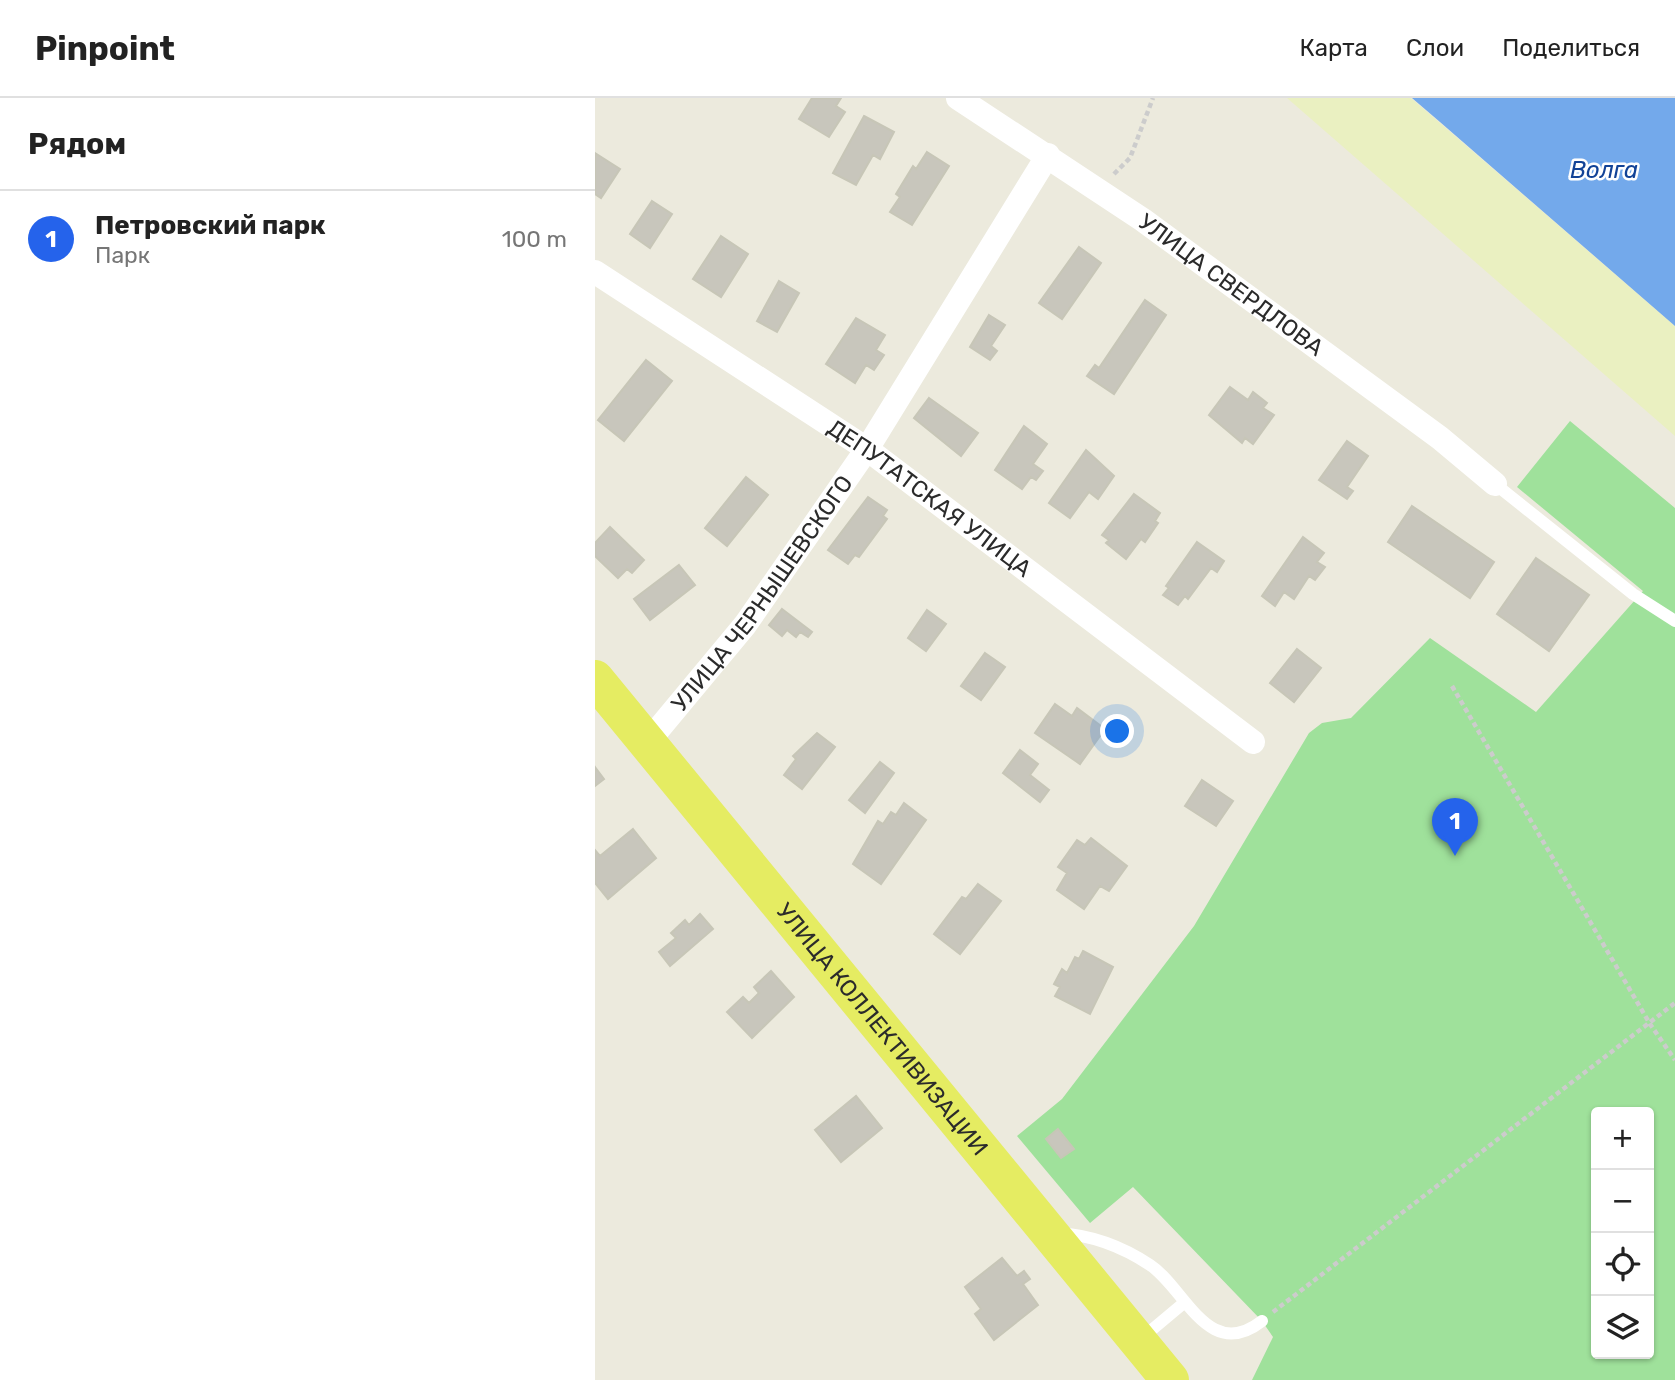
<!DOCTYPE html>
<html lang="ru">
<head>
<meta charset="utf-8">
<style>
  body { margin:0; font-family:Rubik,sans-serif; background:#f6f6f6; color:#222 }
  .controls { position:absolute; right:21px; bottom:21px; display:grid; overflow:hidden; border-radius:7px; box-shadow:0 2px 5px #0004 }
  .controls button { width:63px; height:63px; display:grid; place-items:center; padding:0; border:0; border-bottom:2px solid #e0e0e0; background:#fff; color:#222; font:35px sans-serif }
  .you { position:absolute; left:523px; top:634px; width:24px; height:24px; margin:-18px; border:5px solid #fff; border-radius:50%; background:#1a73e8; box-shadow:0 0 0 10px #1a73e833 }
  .badge { display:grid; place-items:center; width:46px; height:46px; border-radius:50%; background:#2563eb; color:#fff; font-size:23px; font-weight:700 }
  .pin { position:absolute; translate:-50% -58px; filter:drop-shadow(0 2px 4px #0008) }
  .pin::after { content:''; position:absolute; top:37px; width:24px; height:21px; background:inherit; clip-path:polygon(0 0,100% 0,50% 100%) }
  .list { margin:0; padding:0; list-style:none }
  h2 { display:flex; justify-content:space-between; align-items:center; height:91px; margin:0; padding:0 28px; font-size:30px }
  h2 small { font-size:23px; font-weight:400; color:#767676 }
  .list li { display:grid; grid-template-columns:46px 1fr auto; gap:21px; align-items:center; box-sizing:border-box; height:98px; padding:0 28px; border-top:2px solid #e0e0e0 }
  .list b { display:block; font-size:26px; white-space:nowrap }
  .list p { margin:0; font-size:23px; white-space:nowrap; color:#767676 }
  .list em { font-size:23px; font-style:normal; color:#767676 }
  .icon { flex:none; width:38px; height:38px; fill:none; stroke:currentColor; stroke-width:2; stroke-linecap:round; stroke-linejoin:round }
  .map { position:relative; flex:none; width:1080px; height:1282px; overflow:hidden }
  header { display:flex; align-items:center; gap:42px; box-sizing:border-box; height:98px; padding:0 35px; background:#fff; border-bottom:2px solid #e0e0e0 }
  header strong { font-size:33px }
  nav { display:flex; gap:38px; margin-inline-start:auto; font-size:24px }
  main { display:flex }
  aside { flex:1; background:#fff }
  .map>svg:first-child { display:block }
  .green { fill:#9fe19b; fill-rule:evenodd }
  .sand { fill:#eaf0c1 }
  .water { fill:#73a9eb }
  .building { fill:#c8c6bc; stroke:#c7c6b7; stroke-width:2 }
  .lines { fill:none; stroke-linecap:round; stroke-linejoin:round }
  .path { stroke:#ccc; stroke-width:4.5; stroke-dasharray:5 3.5; stroke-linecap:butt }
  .lane { stroke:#fff; stroke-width:12 }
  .street { stroke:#fff; stroke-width:24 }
  .primary { stroke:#e5ec62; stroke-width:38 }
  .labels { text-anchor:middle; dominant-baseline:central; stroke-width:5; stroke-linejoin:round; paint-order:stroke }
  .street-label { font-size:23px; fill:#2b2b2b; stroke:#fff }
  .water-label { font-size:24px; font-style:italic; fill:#124397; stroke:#fff }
</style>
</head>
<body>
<header>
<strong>Pinpoint</strong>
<nav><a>Карта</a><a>Слои</a><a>Поделиться</a></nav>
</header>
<main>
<aside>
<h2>Рядом<small></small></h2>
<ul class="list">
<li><span class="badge">1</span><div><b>Петровский парк</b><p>Парк</p></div><em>100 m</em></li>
</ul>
</aside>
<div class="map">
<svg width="1080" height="1282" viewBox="0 0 1080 1282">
  <rect width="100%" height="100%" fill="#eceadd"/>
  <path class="green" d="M975,323L1080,410V1282H657L678,1239L667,1223L538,1089L495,1125L422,1038L467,1001L599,828L714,635L727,625L756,620L835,540L941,614L1048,493L922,389ZM1001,1014H1054V1256H1001Z"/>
  <path class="sand" d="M692,0H816L1080,228V338Z"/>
  <path class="water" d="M817,0H1080V228L845,24Z"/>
  <path class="building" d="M217,0H246L241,8L250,14L234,39L204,21Z
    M269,18L299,34L285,61L278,57L261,87L238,75Z
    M332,54L354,68L317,127L295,114L305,99L301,96L318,68L321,71Z
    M0,55L25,71L6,100L0,96Z
    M57,103L77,116L55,150L35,136Z
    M126,138L153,156L126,199L98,181Z
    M484,149L506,165L467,221L444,205Z
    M184,183L204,195L182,234L162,223Z
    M550,202L571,217L519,296L492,278L500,267L504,270Z
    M394,217L410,227L396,248L402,253L395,262L375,249Z
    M261,220L290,237L281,252L289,257L279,272L271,267L260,285L231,266Z
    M51,262L77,283L29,343L3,322Z
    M635,289L653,302L658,294L672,305L668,310L679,317L658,346L650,340L647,345L614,317Z
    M334,300L383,335L366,358L319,320Z
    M429,328L452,346L438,366L448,373L441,382L436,379L427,391L400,372Z
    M752,343L773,358L752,389L758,393L752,401L724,382Z
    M491,352L519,378L503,401L494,394L475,420L454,405Z
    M151,379L173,397L132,448L110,430Z
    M539,396L565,415L560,423L563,425L550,444L546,441L531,461L511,445L514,442L507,437Z
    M273,399L292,412L288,418L292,421L264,459L260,457L253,466L233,452Z
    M817,408L899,464L875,500L793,444Z
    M15,429L49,462L37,475L32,471L23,480L0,458V445Z
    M708,439L729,455L722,464L730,469L720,482L714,478L699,501L689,494L680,508L667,498Z
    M602,444L629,463L622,474L616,470L593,501L590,498L583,507L568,497L574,490L571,488Z
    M941,460L994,497L954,553L902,516Z
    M84,467L100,487L55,522L39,501Z
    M187,511L217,534L213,539L205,534L201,539L192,532L187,538L174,527Z
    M332,512L351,526L331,553L313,540Z
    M702,551L726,570L699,604L675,585Z
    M390,555L410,569L386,602L366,588Z
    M460,606L477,618L482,610L510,631L485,666L440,635Z
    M222,635L240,649L207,691L189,677L201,661L198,658Z
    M425,652L443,666L435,677L454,692L445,704L408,675Z
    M285,664L299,675L270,715L254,702Z
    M0,669L9,681L0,688Z
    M607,682L638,703L621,728L590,708Z
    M309,705L331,722L286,786L258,766L283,723L288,726L296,714L301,717Z
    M38,731L61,760L13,801L0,785V752L5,758Z
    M496,740L532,768L514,793L505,788L489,811L462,792L472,775L463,769L482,742L490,747Z
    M383,786L406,803L365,856L339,836L367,799L371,801Z
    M105,816L118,831L75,868L64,854L81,840L76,835L90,822L94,827Z
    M488,853L518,869L495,916L460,898L465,889L459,886L467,871L472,875L480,859L484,861Z
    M176,873L199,899L157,940L132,914L148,899L154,905L164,895L159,889Z
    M261,998L287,1030L246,1064L220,1032Z
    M463,1031L479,1051L466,1060L451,1041Z
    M407,1160L422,1178L429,1173L435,1181L428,1186L443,1207L399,1242L380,1216L386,1211L370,1189Z"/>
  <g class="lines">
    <path class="path" d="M519,76L535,60L558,0
      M857,588L1055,926L1080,962
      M678,1214L1080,905"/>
    <path class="lane" d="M900,386L1038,496L1080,523
      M463,1135C496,1137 528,1149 555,1167C590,1190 613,1265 667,1223
      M547,1240L590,1204"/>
    <g class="street">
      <path id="s1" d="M363,0L548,122L845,340L900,386"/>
      <path id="s2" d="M0,174L272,351L658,644"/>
      <path id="s3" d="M52,645L150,527L272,351L453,57"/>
    </g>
    <path class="primary" id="s4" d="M0,581L575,1282"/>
  </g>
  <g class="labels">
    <g class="street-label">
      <text stroke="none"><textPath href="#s1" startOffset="331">УЛИЦА СВЕРДЛОВА</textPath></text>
      <text stroke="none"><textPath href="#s2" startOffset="404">ДЕПУТАТСКАЯ УЛИЦА</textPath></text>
      <text stroke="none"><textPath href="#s3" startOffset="189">УЛИЦА ЧЕРНЫШЕВСКОГО</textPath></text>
      <text stroke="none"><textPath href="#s4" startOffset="453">УЛИЦА КОЛЛЕКТИВИЗАЦИИ</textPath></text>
    </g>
    <g class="water-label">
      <text x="1009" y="72">Волга</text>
    </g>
  </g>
</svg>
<div class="controls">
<button>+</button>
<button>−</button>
<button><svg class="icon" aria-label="locate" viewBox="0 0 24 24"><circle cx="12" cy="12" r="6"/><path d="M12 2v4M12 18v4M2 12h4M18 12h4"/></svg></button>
<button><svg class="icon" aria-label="layers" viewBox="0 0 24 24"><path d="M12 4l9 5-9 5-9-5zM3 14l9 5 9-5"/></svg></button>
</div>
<div class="you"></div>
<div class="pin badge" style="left:860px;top:758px">1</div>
</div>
</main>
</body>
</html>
